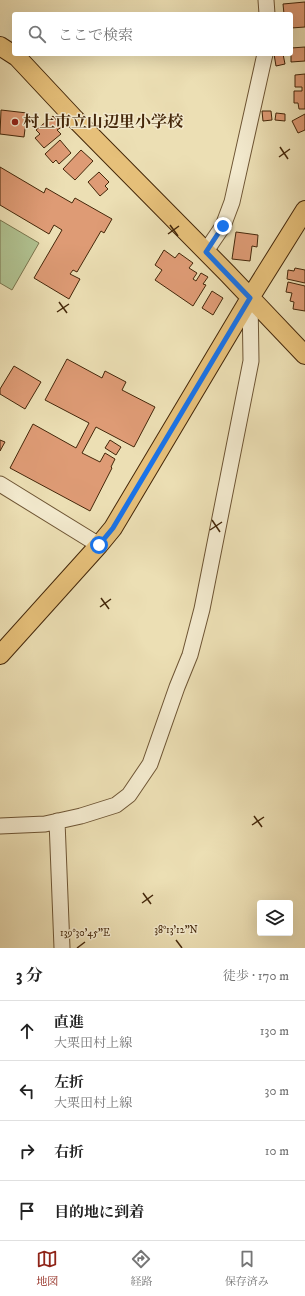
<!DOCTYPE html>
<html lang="ja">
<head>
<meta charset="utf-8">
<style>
  body { margin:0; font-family:"IM FELL DW Pica","Noto Serif JP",serif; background:#f6f6f6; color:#222 }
  .controls { position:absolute; right:12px; bottom:12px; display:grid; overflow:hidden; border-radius:4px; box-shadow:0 4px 16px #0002 }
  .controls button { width:36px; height:36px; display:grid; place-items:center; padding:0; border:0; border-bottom:1px solid #e0e0e0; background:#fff; color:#222; font:20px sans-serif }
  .stop { position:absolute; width:12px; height:12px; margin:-9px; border:3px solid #1a73e8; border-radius:50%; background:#fff }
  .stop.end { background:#1a73e8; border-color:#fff; box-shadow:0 1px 4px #0008 }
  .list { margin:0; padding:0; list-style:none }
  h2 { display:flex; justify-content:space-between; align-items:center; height:52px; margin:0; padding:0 16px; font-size:17px }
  h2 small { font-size:13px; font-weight:400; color:#767676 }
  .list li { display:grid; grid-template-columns:26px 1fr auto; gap:12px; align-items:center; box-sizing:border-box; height:60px; padding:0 16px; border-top:1px solid #e0e0e0 }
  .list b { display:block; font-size:15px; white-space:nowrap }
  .list p { margin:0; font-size:13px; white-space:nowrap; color:#767676 }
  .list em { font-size:13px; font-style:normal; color:#767676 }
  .icon { flex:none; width:22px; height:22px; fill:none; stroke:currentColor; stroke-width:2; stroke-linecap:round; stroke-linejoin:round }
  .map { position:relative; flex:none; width:305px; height:948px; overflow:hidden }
  .search { position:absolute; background:#fff; box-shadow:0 4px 16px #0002; left:12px; right:12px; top:12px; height:44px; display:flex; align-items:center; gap:10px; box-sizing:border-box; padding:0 14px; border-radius:4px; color:#767676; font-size:15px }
  .sheet { height:292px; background:#fff }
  nav { display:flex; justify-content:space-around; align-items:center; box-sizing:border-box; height:56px; border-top:1px solid #e0e0e0; background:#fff; font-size:11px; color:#767676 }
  nav a { display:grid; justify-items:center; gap:2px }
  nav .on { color:#8f2418 }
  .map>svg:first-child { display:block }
  .green { fill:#b1c392; stroke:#7a754e }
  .building { fill:#de9b75; stroke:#44270a }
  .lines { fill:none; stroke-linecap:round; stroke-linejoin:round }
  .minor-casing { stroke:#6e5534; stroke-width:17 }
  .major-casing { stroke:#44270a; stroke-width:20 }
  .minor { stroke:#f3eace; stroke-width:15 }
  .major { stroke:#e6c07a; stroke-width:18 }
  .route { stroke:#1a73e8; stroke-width:5 }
  .ticks { fill:none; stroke:#44270a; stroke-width:1.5 }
  .poi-dot { fill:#8f2418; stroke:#f3eace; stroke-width:1.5 }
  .labels { text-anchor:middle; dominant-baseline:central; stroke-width:3; stroke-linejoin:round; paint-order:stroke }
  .poi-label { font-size:16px; font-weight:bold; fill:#44270a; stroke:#f3eace; text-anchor:start }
  .ticks-label { font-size:10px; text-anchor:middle; fill:#44270a; stroke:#f3eace; stroke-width:3; stroke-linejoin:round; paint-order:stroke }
</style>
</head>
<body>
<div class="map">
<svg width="305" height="948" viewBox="0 0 305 948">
  <rect width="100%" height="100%" fill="#ecdfb4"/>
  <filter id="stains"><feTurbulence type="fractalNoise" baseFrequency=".005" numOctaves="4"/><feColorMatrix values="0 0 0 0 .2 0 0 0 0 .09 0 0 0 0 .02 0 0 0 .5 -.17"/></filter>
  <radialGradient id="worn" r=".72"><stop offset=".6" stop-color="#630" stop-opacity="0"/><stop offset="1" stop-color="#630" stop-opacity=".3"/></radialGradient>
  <path class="green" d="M0,220L39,243L12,290L0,283Z"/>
  <path class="building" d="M305,2V27L291,28V14H284L283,4Z
    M305,47V61L291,62V48Z
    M274,54H283L285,64L276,66Z
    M305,74V109H299L298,103H294V91H302V87H295V75Z
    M1,110L27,113L24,137L0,134Z
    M262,111H271L272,120L263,121Z
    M276,113L285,114V121L275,120Z
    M305,114V130L298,133L292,121Z
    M53,116L62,127L57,130L61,134L44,148L35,138L40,134L36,130Z
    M60,140L71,153L59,164L56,160L53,163L45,154Z
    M81,150L93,161L75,180L63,169Z
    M0,167L44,193L46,188L72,203L75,198L112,219L104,233L101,231L77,272L73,270L70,274L80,279L69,299L34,278L62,230L54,225L49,234L0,205Z
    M99,172L109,182L105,186L108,189L100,196L88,182Z
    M236,232L258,235L257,247L252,246L250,261L232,259Z
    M164,250L175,258L179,253L193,263L189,268L197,273L193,279L196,281L201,273L208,277L203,284L206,285L193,306L155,280L162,270L155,265Z
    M295,268L305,270V283L287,279L288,270L294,271Z
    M288,282L305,286V311L293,309L294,302L290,301L292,293L286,292Z
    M212,291L223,298L213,315L202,308Z
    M67,359L102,378L105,371L126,382L122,390L155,407L134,447L96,427L82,453L100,462L105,453L115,459L111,467L112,468L90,511L10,468L33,424L76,448L89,423L45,400Z
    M14,366L41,382L25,409L0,394V389Z
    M0,440L5,442L0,451Z
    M110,440L121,447L116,455L105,448Z"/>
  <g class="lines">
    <g class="minor-casing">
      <path id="minor" d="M266,0L267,14
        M206,251L223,226L232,202L265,54
        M0,484L99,545
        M57,821L62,948
        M0,826L45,824L81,816L116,805L129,795L150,764L177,687L190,655L202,609L251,361L250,298"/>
    </g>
    <g class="major-casing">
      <path id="major" d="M0,46L17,57L75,119L227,273L305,355
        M0,655L99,545L113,528L250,298L305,210"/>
    </g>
    <use href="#minor" class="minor"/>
    <use href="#major" class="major"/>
  </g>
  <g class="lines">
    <path class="route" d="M99,545L113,528L250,298L206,252L223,226"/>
  </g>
  <path class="ticks" d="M280,147L288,159M279,157L290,149M170,225L178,236M168,234L179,226M59,302L67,313M57,312L69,304M212,520L220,532M210,530L222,522M101,598L109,609M100,607L111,599M254,816L262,827M252,825L264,817M143,893L151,904M142,903L153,895M176,940L182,948M77,948L85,942"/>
  <circle class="poi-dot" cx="15" cy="122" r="4"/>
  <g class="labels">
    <g class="poi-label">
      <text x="23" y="122">村上市立山辺里小学校</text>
    </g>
  </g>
  <g class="ticks-label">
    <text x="176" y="933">38°13'12"N</text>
    <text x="85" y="936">139°30'45"E</text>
  </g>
  <rect width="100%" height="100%" filter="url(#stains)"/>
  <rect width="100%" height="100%" fill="url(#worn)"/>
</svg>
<div class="controls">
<button><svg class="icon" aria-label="layers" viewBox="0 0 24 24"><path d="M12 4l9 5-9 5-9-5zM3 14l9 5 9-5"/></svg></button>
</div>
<div class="stop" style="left:99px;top:545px"></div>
<div class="stop end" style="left:223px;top:226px"></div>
<div class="search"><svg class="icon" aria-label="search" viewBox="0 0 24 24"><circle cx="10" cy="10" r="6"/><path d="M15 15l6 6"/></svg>ここで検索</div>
</div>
<section class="sheet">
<h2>3 分<small>徒歩 · 170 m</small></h2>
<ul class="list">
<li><svg class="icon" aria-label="ahead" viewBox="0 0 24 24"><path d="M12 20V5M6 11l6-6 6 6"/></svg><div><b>直進</b><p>大栗田村上線</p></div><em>130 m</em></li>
<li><svg class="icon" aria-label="left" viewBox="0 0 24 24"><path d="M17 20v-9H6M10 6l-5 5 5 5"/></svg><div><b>左折</b><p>大栗田村上線</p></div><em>30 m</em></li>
<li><svg class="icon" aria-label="right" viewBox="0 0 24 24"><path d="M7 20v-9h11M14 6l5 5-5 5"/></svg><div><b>右折</b></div><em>10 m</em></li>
<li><svg class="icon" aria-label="arrive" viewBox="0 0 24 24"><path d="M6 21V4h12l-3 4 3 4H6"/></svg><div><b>目的地に到着</b></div></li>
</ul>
</section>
<nav>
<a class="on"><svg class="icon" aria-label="map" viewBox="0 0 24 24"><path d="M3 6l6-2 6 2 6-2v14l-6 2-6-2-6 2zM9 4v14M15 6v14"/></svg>地図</a>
<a><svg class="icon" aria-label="directions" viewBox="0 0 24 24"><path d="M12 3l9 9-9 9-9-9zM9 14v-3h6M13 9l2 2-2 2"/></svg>経路</a>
<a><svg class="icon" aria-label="saved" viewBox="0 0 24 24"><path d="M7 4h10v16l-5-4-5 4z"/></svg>保存済み</a>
</nav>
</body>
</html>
